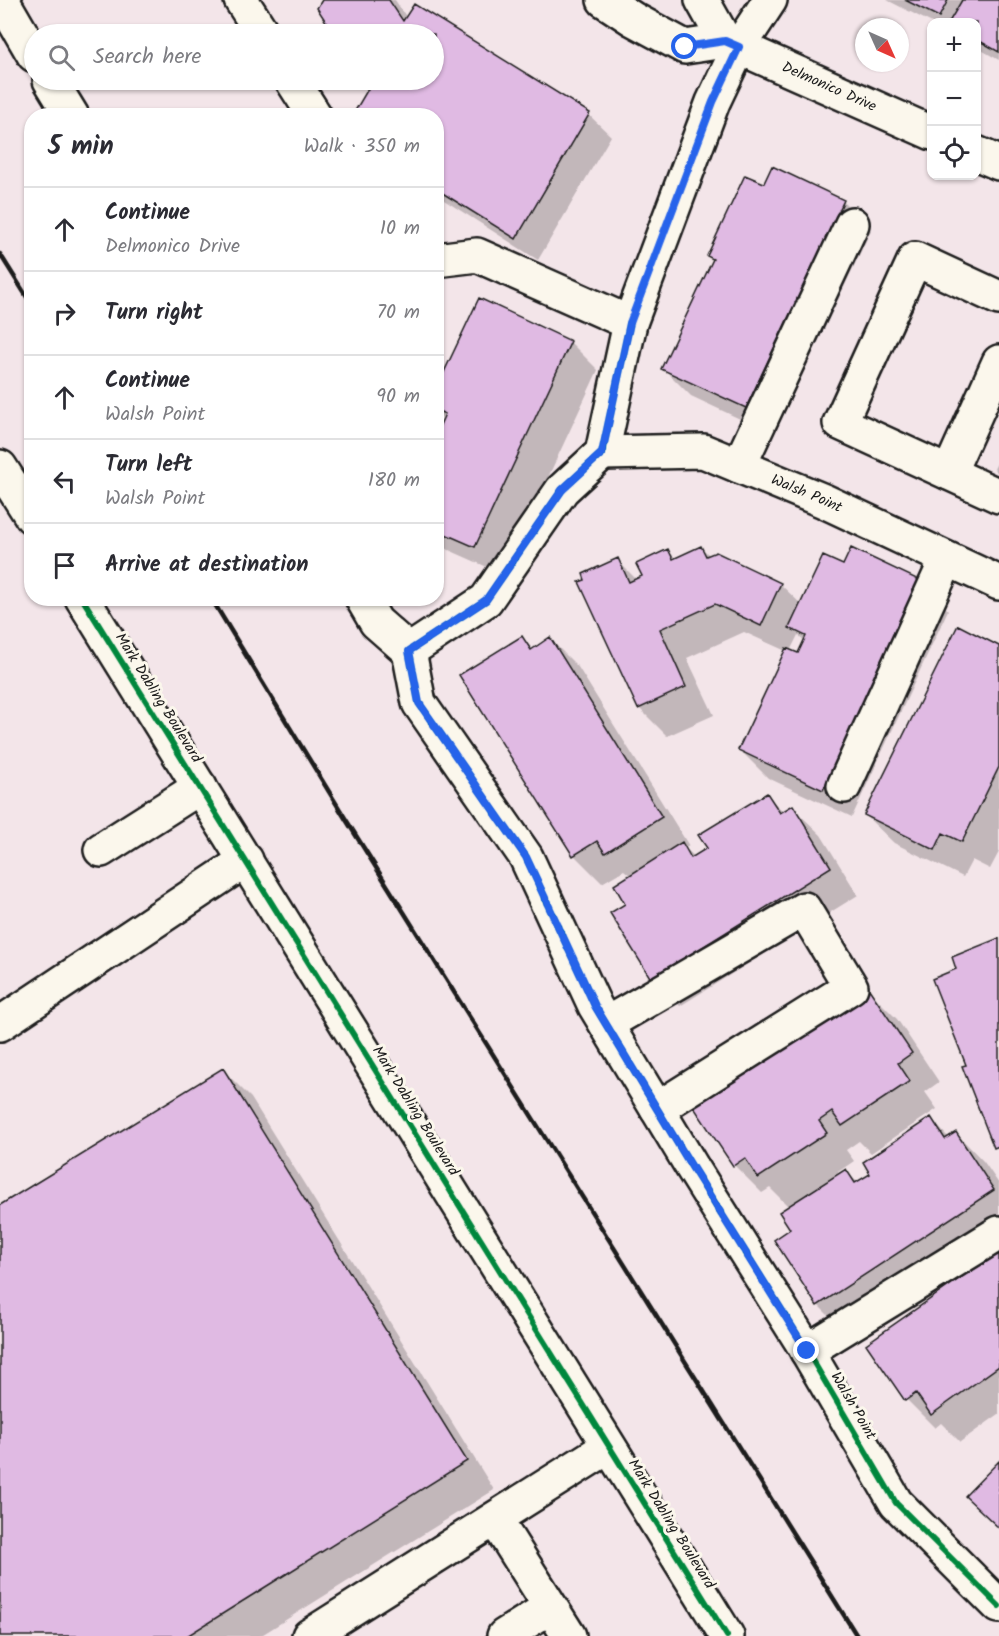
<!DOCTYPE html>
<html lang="en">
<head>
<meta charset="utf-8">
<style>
  body { margin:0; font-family:Kalam,sans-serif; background:#f2f2f3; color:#2b2b33 }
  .controls { position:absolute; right:18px; top:18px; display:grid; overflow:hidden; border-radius:12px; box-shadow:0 2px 4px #0004 }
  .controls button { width:54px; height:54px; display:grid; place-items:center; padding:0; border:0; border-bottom:2px solid #e1e1e2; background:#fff; color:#2b2b33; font:30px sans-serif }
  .compass { position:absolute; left:855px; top:18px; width:54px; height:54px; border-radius:50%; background:#fff; box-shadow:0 2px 4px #0004; rotate:135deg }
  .stop { position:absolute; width:18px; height:18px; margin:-14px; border:4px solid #2563eb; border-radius:50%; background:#fff }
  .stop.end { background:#2563eb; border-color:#fff; box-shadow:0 2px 6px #0008 }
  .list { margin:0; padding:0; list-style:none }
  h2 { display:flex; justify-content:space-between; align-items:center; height:78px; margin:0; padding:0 24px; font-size:26px }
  h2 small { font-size:20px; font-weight:400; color:#7c7c81 }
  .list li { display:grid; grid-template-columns:39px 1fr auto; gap:18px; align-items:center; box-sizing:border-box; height:84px; padding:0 24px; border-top:2px solid #e1e1e2 }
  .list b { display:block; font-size:22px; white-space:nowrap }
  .list p { margin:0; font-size:20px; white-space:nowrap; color:#7c7c81 }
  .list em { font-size:20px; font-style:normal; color:#7c7c81 }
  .icon { flex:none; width:33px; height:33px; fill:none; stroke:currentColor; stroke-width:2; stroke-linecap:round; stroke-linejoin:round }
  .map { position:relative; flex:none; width:999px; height:1636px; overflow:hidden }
  .search { position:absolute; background:#fff; box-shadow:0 2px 4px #0004; left:24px; top:24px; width:420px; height:66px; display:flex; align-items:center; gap:15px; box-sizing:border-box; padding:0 21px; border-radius:33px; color:#7c7c81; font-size:22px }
  .panel { position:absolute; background:#fff; box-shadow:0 2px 4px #0004; left:24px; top:108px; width:420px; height:498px; border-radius:24px }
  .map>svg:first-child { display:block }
  .shadow { fill:#0003; fill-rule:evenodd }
  .building { fill:#e0bae3; stroke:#1c1c1c; stroke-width:1.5 }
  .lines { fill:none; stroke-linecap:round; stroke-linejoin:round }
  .minor-casing { stroke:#1c1c1c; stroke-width:38 }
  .minor { stroke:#fbf7ec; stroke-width:33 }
  .rail { stroke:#1c1c1c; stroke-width:4.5 }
  .cycleway-casing { stroke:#fbf7ec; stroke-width:10 }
  .cycleway { stroke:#00873e; stroke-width:6 }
  .route { stroke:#2563eb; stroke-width:8 }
  .labels { text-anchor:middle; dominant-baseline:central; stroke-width:6; stroke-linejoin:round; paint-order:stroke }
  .street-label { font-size:15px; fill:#1c1c1c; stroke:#fbf7ec }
</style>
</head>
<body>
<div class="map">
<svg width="999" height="1636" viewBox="0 0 999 1636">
  <rect width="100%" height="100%" fill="#f3e5e9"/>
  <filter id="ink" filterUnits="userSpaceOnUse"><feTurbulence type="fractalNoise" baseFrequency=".0167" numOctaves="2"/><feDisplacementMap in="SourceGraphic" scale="12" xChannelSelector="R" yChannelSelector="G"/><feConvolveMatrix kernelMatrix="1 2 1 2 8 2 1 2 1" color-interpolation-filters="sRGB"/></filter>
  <g filter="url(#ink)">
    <path class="shadow" d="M324,0H395L407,18L415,7L589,115L611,136L538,260L436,195V116L370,89L364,80H434V34H336L319,8Z
      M887,0H999V60L976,47V22L932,23Z
      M765,185L843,201L871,230L774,435L691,396L663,368L714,261L708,255Z
      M570,342L598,370L503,574L440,546L436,542V428L440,429L444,419L436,412V393Z
      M999,459V474L994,469Z
      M701,547L710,556L780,584L802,605L843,567L920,582L948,610L852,817L768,778L740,750L786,651L744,632L687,658L714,715L667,736L639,708L617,560L637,580L644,577L668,550L676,559ZM798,635L805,641L798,655L790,651Z
      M522,638L534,650L550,639L578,667L689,846L685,848L695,857L709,849L766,795L784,812L792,807L821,835L858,895L680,1006L652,978L627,905L631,876L624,870L602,883L574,855Z
      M999,647V852L990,869L972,860L963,877L894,843L865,815Z
      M869,991L897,1019L939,1082L925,1092L937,1109L871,1153L859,1141L846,1150L854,1161L835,1174L836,1177L846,1171L858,1183L872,1174L931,1119L949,1138L956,1133L984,1162L999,1184V1234L846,1333L818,1305L792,1230L789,1207L770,1188L762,1193L734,1165Z
      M223,1070L251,1098L494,1490L260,1636H0V1207Z
      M999,1253V1414L960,1442L941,1423L935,1428L907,1400Z"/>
    <path class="building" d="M322,0H389L403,21L414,4L590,113L516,239L436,189V116H352L368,89L362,80H434V34H334L317,8Z
      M905,0H948L939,17Z
      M962,0H999V52L976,39V22H949Z
      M772,166L844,200L746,408L661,369L713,259L707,256L745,175L764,183Z
      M479,298L571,341L475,547L436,530V426L439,427L445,414L436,410V389Z
      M701,546L706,556L716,552L781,583L761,626L715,604L660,629L686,687L638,709L579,582L585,580L583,574L618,558L629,582L642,576L636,564L668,549L673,559Z
      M851,548L921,581L823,790L738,750L786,648L798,653L806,636L789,628L823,556L843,565Z
      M958,625L999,646V767L962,842L943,833L935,850L864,815Z
      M522,636L531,650L550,637L662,817L605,853L597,841L573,856L459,675Z
      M767,793L780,813L793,805L831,867L651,979L610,913L625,904L614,885L682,842L691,858L707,848L698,835Z
      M999,938V1146L994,1148L962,1066L966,1065L932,979L956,969L952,957Z
      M869,989L912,1053L898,1063L910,1081L842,1126L832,1112L819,1121L827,1133L758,1178L745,1158L733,1166L693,1106Z
      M223,1068L467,1461L187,1636H0V1205Z
      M931,1117L945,1139L956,1132L994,1190L817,1306L774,1240L790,1229L779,1212L846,1169L855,1183L870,1174L863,1162Z
      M999,1251V1366L931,1415L916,1393L905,1401L866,1344Z
      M999,1461V1528L965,1496Z"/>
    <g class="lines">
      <g class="minor-casing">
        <g id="minor">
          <path d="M2,0L34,55"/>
          <path d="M241,0L263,34"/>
          <path id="s1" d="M604,0L633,19L685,47L725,41L932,133"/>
          <path d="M702,0L725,41"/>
          <path d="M770,0L739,47L713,102L630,323L602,453L562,490L486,600L409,651L419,703L526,857L595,1006L692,1167L803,1344L896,1503L999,1606"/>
          <path d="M50,80L72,116"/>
          <path d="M292,80L315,116"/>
          <path d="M976,153L999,163"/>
          <path d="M436,260L477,255L630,323"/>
          <path d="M999,298L915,259L840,423L999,496"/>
          <path id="s2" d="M602,453L703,451L824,501L999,583"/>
          <path d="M739,466L852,224"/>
          <path d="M0,467L32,517"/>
          <path d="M949,473L999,362"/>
          <path d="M82,598L727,1636"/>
          <path d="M362,598L376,622L409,651"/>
          <path d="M844,786L947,559"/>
          <path d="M101,850L200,787"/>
          <path d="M0,1024L246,860"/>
          <path d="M606,1024L804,909L851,987L657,1109"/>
          <path d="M807,1351L999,1233"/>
          <path d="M495,1519L569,1636"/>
          <path d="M309,1636L608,1447"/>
          <path d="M504,1636L550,1607"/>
        </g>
      </g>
      <use href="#minor" class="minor"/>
      <path class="rail" d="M0,254L32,305
        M211,598L345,818L857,1636"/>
      <g class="cycleway-casing">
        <path id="cycleway" d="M630,323L602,453L562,490L486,600L409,651L419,703L526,857L595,1006L692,1167L803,1344L896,1503L999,1606
          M82,598L727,1636"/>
      </g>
      <use href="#cycleway" class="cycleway"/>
    </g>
  </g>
  <g class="lines" filter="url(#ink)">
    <path class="route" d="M685,47L725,41L739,47L713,102L630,323L602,453L562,490L486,600L409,651L419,703L526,857L595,1006L692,1167L807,1351"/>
  </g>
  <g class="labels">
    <g class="street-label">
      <text stroke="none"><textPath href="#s1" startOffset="248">Delmonico Drive</textPath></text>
      <text stroke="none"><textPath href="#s2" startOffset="213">Walsh Point</textPath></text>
      <text transform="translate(158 698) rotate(58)">Mark Dabling Boulevard</text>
      <text transform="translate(415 1111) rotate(58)">Mark Dabling Boulevard</text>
      <text transform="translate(853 1406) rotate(60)">Walsh Point</text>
      <text transform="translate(671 1524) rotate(58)">Mark Dabling Boulevard</text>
    </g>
  </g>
</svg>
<div class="controls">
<button>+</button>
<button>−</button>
<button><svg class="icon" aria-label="locate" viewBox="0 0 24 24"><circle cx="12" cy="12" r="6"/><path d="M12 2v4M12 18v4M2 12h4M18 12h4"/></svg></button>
</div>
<svg class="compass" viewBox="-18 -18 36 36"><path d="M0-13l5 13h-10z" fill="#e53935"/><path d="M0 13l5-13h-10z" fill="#7c7c81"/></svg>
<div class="stop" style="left:685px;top:47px"></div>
<div class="stop end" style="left:807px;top:1351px"></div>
<div class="search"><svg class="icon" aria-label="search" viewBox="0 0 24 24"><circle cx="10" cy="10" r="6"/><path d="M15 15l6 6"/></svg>Search here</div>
<section class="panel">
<h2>5 min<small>Walk · 350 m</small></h2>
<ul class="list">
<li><svg class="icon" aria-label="ahead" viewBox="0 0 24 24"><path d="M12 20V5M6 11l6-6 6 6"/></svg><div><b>Continue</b><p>Delmonico Drive</p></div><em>10 m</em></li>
<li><svg class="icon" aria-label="right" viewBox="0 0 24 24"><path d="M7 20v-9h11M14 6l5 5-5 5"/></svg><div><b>Turn right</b></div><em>70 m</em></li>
<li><svg class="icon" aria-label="ahead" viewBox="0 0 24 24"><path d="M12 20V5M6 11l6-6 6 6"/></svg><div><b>Continue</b><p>Walsh Point</p></div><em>90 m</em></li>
<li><svg class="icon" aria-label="left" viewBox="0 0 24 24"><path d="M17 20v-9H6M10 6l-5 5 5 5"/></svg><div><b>Turn left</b><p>Walsh Point</p></div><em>180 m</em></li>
<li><svg class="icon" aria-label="arrive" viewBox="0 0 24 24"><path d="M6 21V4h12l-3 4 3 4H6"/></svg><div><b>Arrive at destination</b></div></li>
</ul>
</section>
</div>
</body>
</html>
